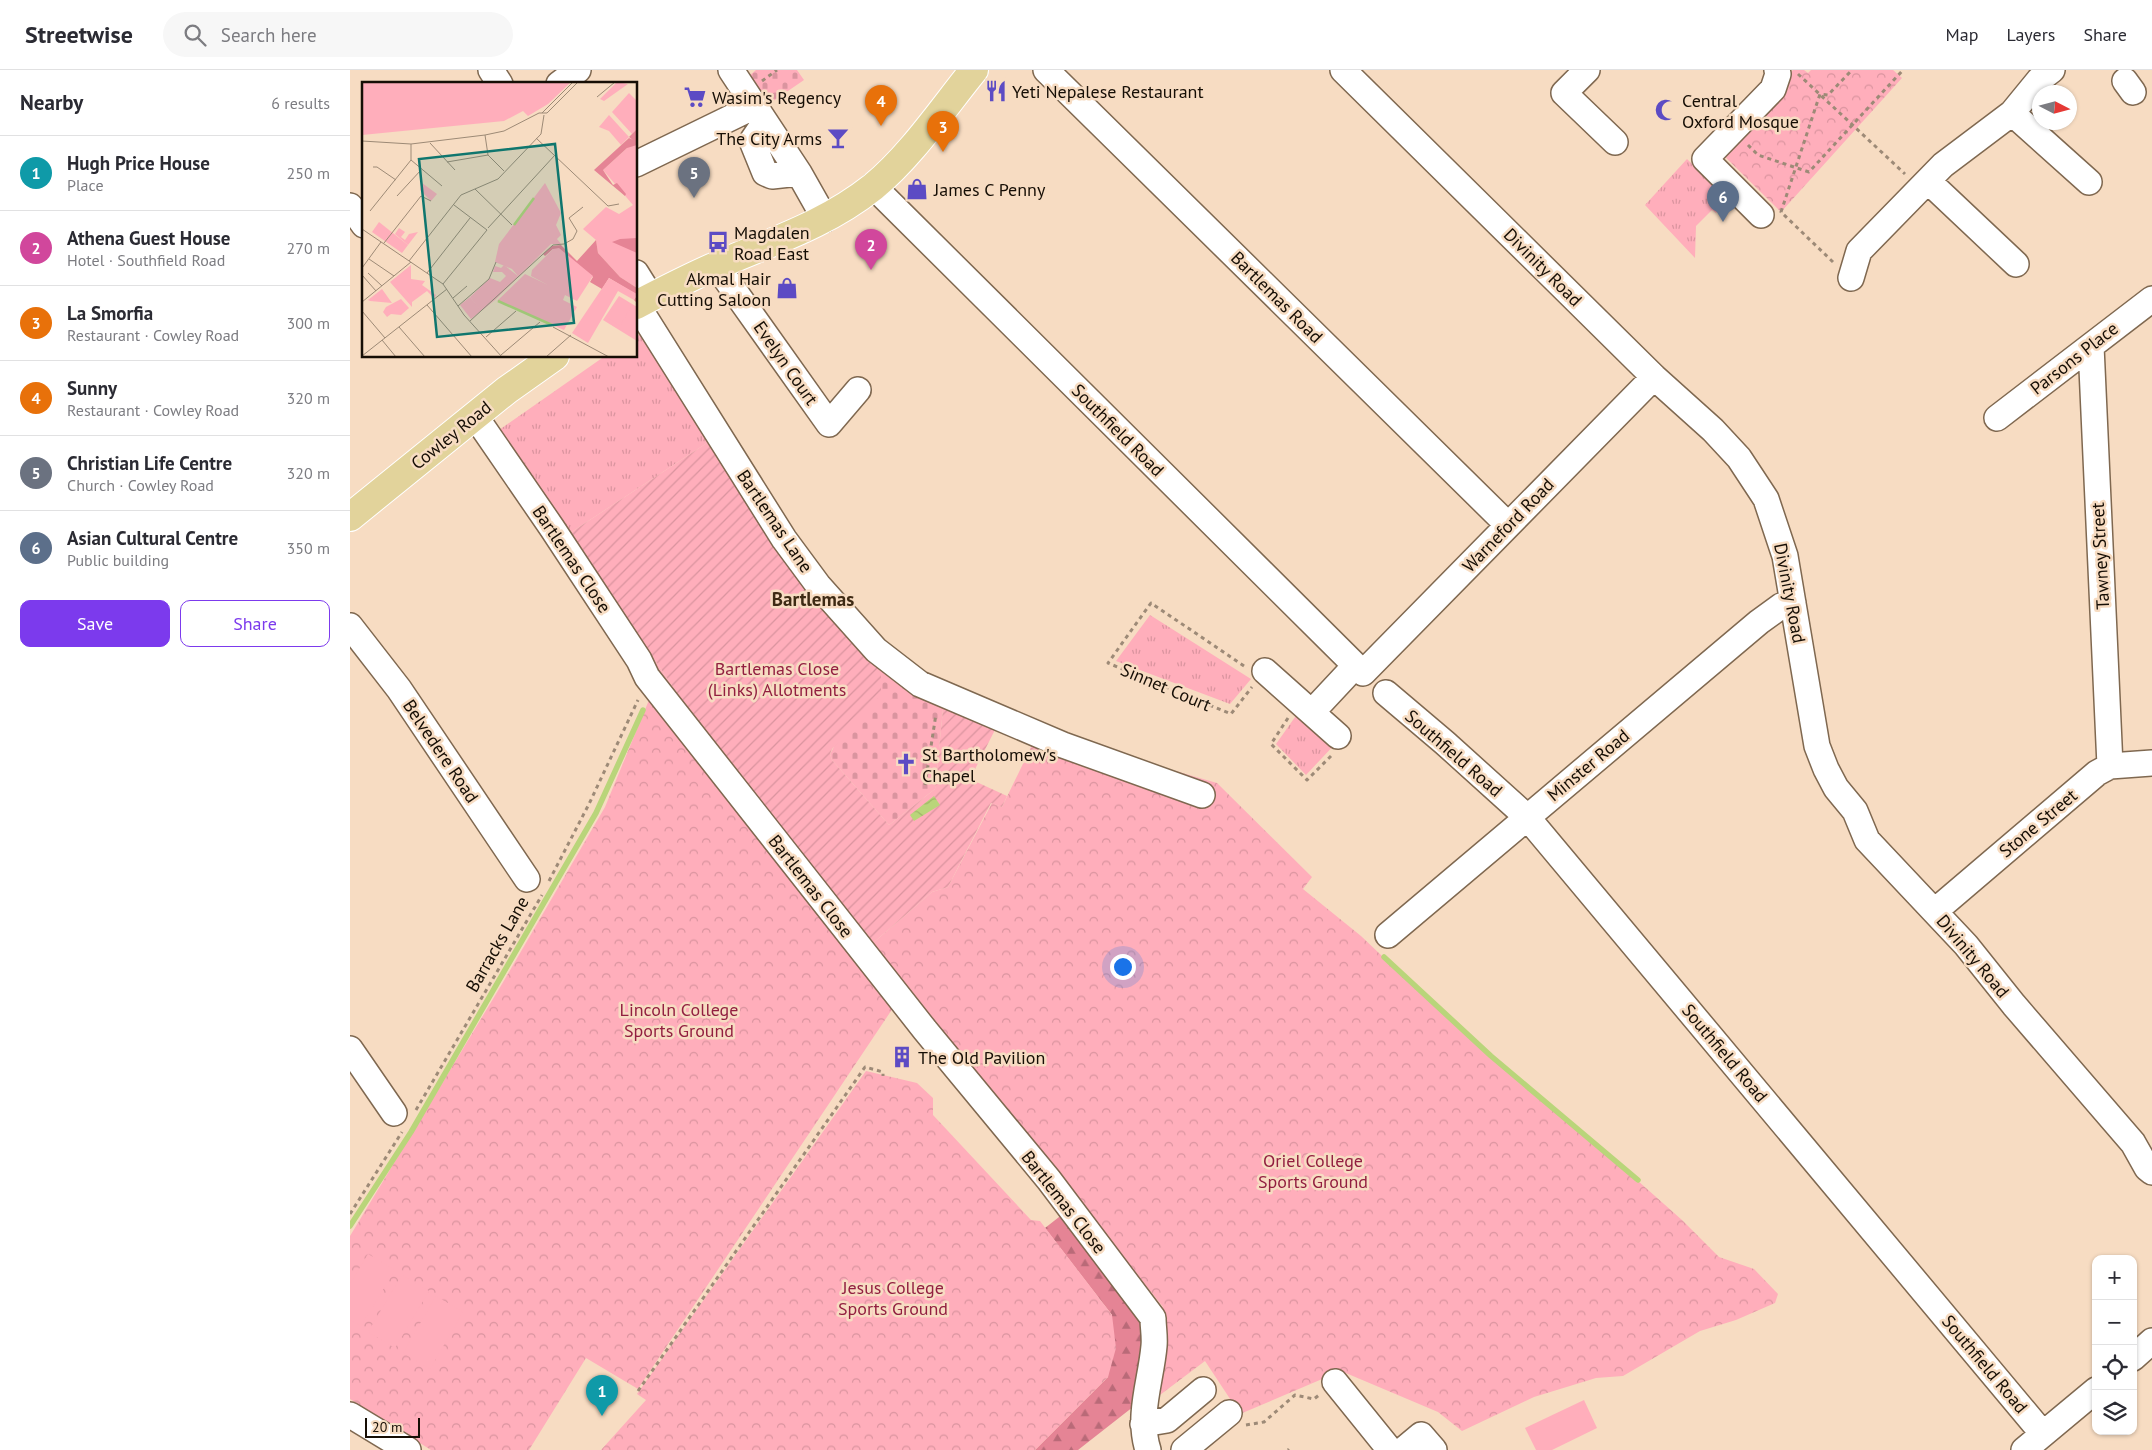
<!DOCTYPE html>
<html lang="en">
<head>
<meta charset="utf-8">
<style>
  body { margin:0; font-family:"PT Sans",sans-serif; background:#f7f7f7; color:#2b2b33 }
  .controls { position:absolute; right:15px; bottom:15px; display:grid; overflow:hidden; border-radius:10px; box-shadow:0 1px 4px #0004 }
  .controls button { width:45px; height:45px; display:grid; place-items:center; padding:0; border:0; border-bottom:1px solid #e1e1e2; background:#fff; color:#2b2b33; font:25px sans-serif }
  .compass { position:absolute; left:1682px; top:15px; width:45px; height:45px; border-radius:50%; background:#fff; box-shadow:0 1px 4px #0004; rotate:96deg }
  .scale { position:absolute; left:15px; bottom:12px; width:55px; box-sizing:border-box; padding-left:5px; border:2px solid #160e05; border-top:0; font-size:14px; line-height:18px; white-space:nowrap; color:#160e05; -webkit-text-stroke:4px #f7dcc2; paint-order:stroke }
  .you { position:absolute; left:772px; top:896px; width:18px; height:18px; margin:-12px; border:4px solid #fff; border-radius:50%; background:#1a73e8; box-shadow:0 0 0 8px #1a73e833 }
  .badge { display:grid; place-items:center; width:32px; height:32px; border-radius:50%; background:#7c3aed; color:#fff; font-size:16px; font-weight:700 }
  .pin { position:absolute; translate:-50% -41px; filter:drop-shadow(0 1px 2px #0008) }
  .pin::after { content:''; position:absolute; top:26px; width:18px; height:15px; background:inherit; clip-path:polygon(0 0,100% 0,50% 100%) }
  .list { margin:0; padding:0; list-style:none }
  h2 { display:flex; justify-content:space-between; align-items:center; height:65px; margin:0; padding:0 20px; font-size:21px }
  h2 small { font-size:16px; font-weight:400; color:#7c7c81 }
  .list li { display:grid; grid-template-columns:32px 1fr auto; gap:15px; align-items:center; box-sizing:border-box; height:75px; padding:0 20px; border-top:1px solid #e1e1e2 }
  .list b { display:block; font-size:19px; white-space:nowrap }
  .list p { margin:0; font-size:16px; white-space:nowrap; color:#7c7c81 }
  .list em { font-size:16px; font-style:normal; color:#7c7c81 }
  .actions { display:flex; gap:10px; padding:15px 20px }
  .actions a { flex:1; padding:11px 0; border:1px solid #7c3aed; border-radius:10px; text-align:center; font-size:18px; color:#7c3aed }
  .actions .main { background:#7c3aed; color:#fff }
  .icon { flex:none; width:28px; height:28px; fill:none; stroke:currentColor; stroke-width:2; stroke-linecap:round; stroke-linejoin:round }
  .map { position:relative; flex:none; width:1802px; height:1380px; overflow:hidden }
  header { display:flex; align-items:center; gap:30px; box-sizing:border-box; height:70px; padding:0 25px; background:#fff; border-bottom:1px solid #e1e1e2 }
  header strong { font-size:24px }
  nav { display:flex; gap:28px; margin-inline-start:auto; font-size:18px }
  .search { width:350px; height:45px; background:#f7f7f7; display:flex; align-items:center; gap:12px; box-sizing:border-box; padding:0 18px; border-radius:28px; color:#7c7c81; font-size:19px }
  main { display:flex }
  aside { flex:1; background:#fff }
  .map>svg:first-child { display:block }
  .grass { fill:url(#grass-tufts) }
  .forest { fill:url(#forest-firs) }
  .cemetery { fill:url(#cemetery-stones) }
  .park { fill:url(#park-crowns) }
  .garden { fill:url(#garden-furrows) }
  .pitch { fill:#ffaebb }
  .water { fill:url(#water-waves) }
  .lines { fill:none; stroke-linecap:round; stroke-linejoin:round }
  .stream { stroke:#b9d57a; stroke-width:5.5 }
  .minor-casing { stroke:#7f6850; stroke-width:28 }
  .major-casing { stroke:#fff; stroke-width:30 }
  .path { stroke:#9d8a77; stroke-width:3; stroke-dasharray:4 4; stroke-linecap:butt }
  .minor { stroke:#fff; stroke-width:25 }
  .major { stroke:#e2d39b; stroke-width:28 }
  .labels { text-anchor:middle; dominant-baseline:central; stroke-width:5; stroke-linejoin:round; paint-order:stroke }
  .poi-label { font-size:18px; fill:#160e05; stroke:#f7dcc2; text-anchor:start }
  .street-label { font-size:18px; fill:#160e05; stroke:#f7dcc2 }
  .park-label { font-size:18px; fill:#921f40; stroke:#f7dcc2 }
  .neighbourhood-label { font-size:19px; font-weight:bold; fill:#3e2a14; stroke:#f7dcc2 }
  .inset-river { fill:none; stroke:#b9d57a; stroke-width:2.5 }
  .inset-road { fill:none; stroke:#9d8a76; stroke-width:1 }
  .view { fill:#0f766e; fill-opacity:0.15; stroke:#0f766e; stroke-width:2.5 }
  .inset-edge { fill:none; stroke:#160e05; stroke-width:2.5 }
</style>
</head>
<body>
<header>
<strong>Streetwise</strong>
<div class="search"><svg class="icon" aria-label="search" viewBox="0 0 24 24"><circle cx="10" cy="10" r="6"/><path d="M15 15l6 6"/></svg>Search here</div>
<nav><a>Map</a><a>Layers</a><a>Share</a></nav>
</header>
<main>
<aside>
<h2>Nearby<small>6 results</small></h2>
<ul class="list">
<li><span class="badge" style="background:#0f9aa8">1</span><div><b>Hugh Price House</b><p>Place</p></div><em>250 m</em></li>
<li><span class="badge" style="background:#d1479c">2</span><div><b>Athena Guest House</b><p>Hotel · Southfield Road</p></div><em>270 m</em></li>
<li><span class="badge" style="background:#e8710a">3</span><div><b>La Smorfia</b><p>Restaurant · Cowley Road</p></div><em>300 m</em></li>
<li><span class="badge" style="background:#e8710a">4</span><div><b>Sunny</b><p>Restaurant · Cowley Road</p></div><em>320 m</em></li>
<li><span class="badge" style="background:#6b7280">5</span><div><b>Christian Life Centre</b><p>Church · Cowley Road</p></div><em>320 m</em></li>
<li><span class="badge" style="background:#5c6f8a">6</span><div><b>Asian Cultural Centre</b><p>Public building</p></div><em>350 m</em></li>
</ul>
<div class="actions"><a class="main">Save</a><a>Share</a></div>
</aside>
<div class="map">
<svg width="1802" height="1380" viewBox="0 0 1802 1380">
  <defs>
    <pattern id="grass-tufts" width="24" height="20" patternUnits="userSpaceOnUse" patternTransform="scale(1.25)"><rect width="24" height="20" fill="#ffaebb"/><path d="M3 7l-1-3M5 7V3M7 7l1-3M15 17l-1-3M17 17v-4M19 17l1-3" fill="none" stroke="#da949f"/></pattern>
    <pattern id="forest-firs" width="22" height="20" patternUnits="userSpaceOnUse" patternTransform="scale(1.25)"><rect width="22" height="20" fill="#e58495"/><path d="M5 1l3.5 6h-7zM16 11l3.5 6h-7z" fill="#b96a78"/></pattern>
    <pattern id="cemetery-stones" width="16" height="16" patternUnits="userSpaceOnUse" patternTransform="scale(1.25)"><rect width="16" height="16" fill="#ffaebb"/><path d="M2 7V4a2 2 0 0 1 4 0v3zM10 15v-3a2 2 0 0 1 4 0v3z" fill="#da949f"/></pattern>
    <pattern id="park-crowns" width="20" height="18" patternUnits="userSpaceOnUse" patternTransform="scale(1.25)"><rect width="20" height="18" fill="#ffaebb"/><path d="M2 6a3 3 0 1 1 6 0M12 15a3 3 0 1 1 6 0" fill="none" stroke="#da949f"/></pattern>
    <pattern id="garden-furrows" width="10" height="10" patternUnits="userSpaceOnUse" patternTransform="scale(1.25)"><rect width="10" height="10" fill="#ffaebb"/><path d="M-1 1l2-2M0 10L10 0M9 11l2-2" fill="none" stroke="#da949f"/></pattern>
    <pattern id="water-waves" width="16" height="10" patternUnits="userSpaceOnUse" patternTransform="scale(1.25)"><rect width="16" height="10" fill="#b9d57a"/><path d="M0 5q4-4 8 0t8 0" fill="none" stroke="#9eb668"/></pattern>
  </defs>
  <rect width="100%" height="100%" fill="#f7dcc2"/>
  <path class="grass" d="M1337,89L1378,130L1366,143L1362,140L1346,156L1345,188L1295,135Z
    M295,261L363,369L220,463L327,623L532,888L813,1238L806,1245L323,628L149,360L255,286H286V267Z
    M800,545L901,609L880,634L766,591Z
    M950,640L987,672L956,705L926,674Z"/>
  <path class="forest" d="M718,1140L792,1250L788,1333L728,1380H685L758,1307L762,1245L695,1158Z"/>
  <path class="cemetery" d="M406,0H447L454,10L419,34L399,6Z
    M531,590L594,629L585,719L539,755L482,690L480,684Z"/>
  <path class="park" d="M1443,0H1454L1458,3L1461,0H1543L1552,8L1431,142L1366,78Z
    M299,630L543,938L288,1319L236,1288L179,1380H81L0,1329V1166L152,914L255,737Z
    M686,667L742,677L867,713L962,807L953,819L1011,866L1112,962L1261,1087L1332,1150L1369,1187L1404,1199L1428,1224L1425,1233L1386,1250L1350,1261L1273,1306L1246,1308L1184,1327L1112,1361L1088,1342L991,1301L890,1344L855,1291L806,1328V1245L813,1237L523,873L582,822L598,817L642,733L652,737Z
    M516,1001L567,1013L583,1028V1045L681,1150L690,1151L762,1245L766,1278L758,1307L685,1380H251L296,1330L287,1324Z"/>
  <path class="garden" d="M363,369L531,590V625L482,679L480,684L482,690L539,755L585,719L594,629L649,652L620,709L657,726L652,737L641,733L598,817L582,822L523,873L327,623L220,463Z"/>
  <path class="pitch" d="M18,1184L45,1200L11,1256L0,1250V1214Z
    M52,1205L79,1221L45,1278L18,1262Z
    M86,1226L113,1242L80,1299L53,1283Z
    M1234,1330L1247,1358L1202,1380H1186L1175,1358Z"/>
  <path class="water" d="M584,726L590,735L564,751L560,745Z"/>
  <g class="lines">
    <path class="stream" d="M1034,887L1141,986L1288,1110
      M0,1156L61,1062L246,743L293,640"/>
    <g class="minor-casing">
      <path id="minor" d="M141,0L150,14
        M381,0L449,103L475,149
        M696,0L1158,455
        M993,0L1304,307L1363,360L1389,388L1416,429L1435,486L1467,676L1476,699L1486,718L1505,741L1517,770L1616,875L1664,935L1783,1073L1797,1098L1802,1102
        M1237,0L1214,23L1265,72
        M1775,11L1783,22
        M209,14L228,0
        M1662,43L1739,112
        M415,52L402,71L415,103L422,106L449,103
        M286,94L405,36
        M1578,111L1666,194
        M523,116L1013,603L1304,307
        M0,136L14,155
        M1411,145L1355,89L1423,19L1428,4L1427,0
        M366,195L479,354L508,320
        M286,203L301,227
        M1501,208L1509,181L1593,95L1662,43L1689,10L1702,0
        M287,235L434,469L468,515L526,580L570,614L713,675L852,725
        M1741,276L1760,696
        M125,346L202,458L289,590L297,607L575,960L699,1110L803,1248C803,1257 805,1267 804,1276C801,1311 787,1345 798,1380
        M1647,348L1802,229
        M0,556L49,619L177,809
        M915,601L988,666
        M1036,623L1095,673L1177,747L1693,1364
        M962,642L1005,596
        M1585,841L1747,703L1760,696L1802,693
        M1038,865L1409,552L1431,536L1443,533
        M0,979L44,1043
        M1783,1288L1802,1271
        M985,1312L1040,1380
        M0,1345L58,1380
        M793,1354L817,1350L853,1320
        M834,1380L879,1343
        M1053,1380L1071,1365L1084,1380
        M1674,1380L1746,1320"/>
    </g>
    <g class="major-casing">
      <path id="major" d="M286,235C313,221 340,207 368,195C423,171 475,155 523,117C561,86 593,38 624,0
        M0,447L157,320L205,286"/>
    </g>
    <path class="path" d="M1448,4L1555,104
      M412,11L427,0
      M1398,75L1408,85L1459,102L1553,0
      M1483,192L1431,142L1470,24L1478,25L1502,0
      M894,596L801,533L758,593L881,644L902,617
      M938,648L921,674L957,710L981,686
      M575,715L586,644
      M199,811L239,734L288,630
      M66,1040L192,825
      M0,1144L52,1062
      M288,1321L515,997L533,1002V1006
      M896,1355L914,1352L945,1325L964,1329L969,1325
      M938,1380L939,1379"/>
    <use href="#minor" class="minor"/>
    <use href="#major" class="major"/>
  </g>
  <defs>
    <g id="restaurant-bare" transform="scale(1.725)"><path d="M-5-6h1v4h1v-4h1v4h1v-4h1v5L-1.5 .5V6h-2V.5L-5-1ZM5-6V6H3V1.5H1.5Q1.5-4 5-6Z" fill="#5c4bc4" stroke="#f7dcc2" stroke-width="2.5" paint-order="stroke"/></g>
    <g id="supermarket-bare" transform="scale(1.725)"><path d="M-6-5.5h2.5l.6 2H6L4.5 2H-2.5L-4.4-4H-6ZM-1.5 3.2a1.3 1.3 0 1 0 .1 0ZM3 3.2a1.3 1.3 0 1 0 .1 0Z" fill="#5c4bc4" stroke="#f7dcc2" stroke-width="2.5" paint-order="stroke"/></g>
    <g id="mosque-bare" transform="scale(1.725)"><path d="M3.5-4.9A6 6 0 1 0 3.5 4.9A5 5 0 1 1 3.5-4.9Z" fill="#5c4bc4" stroke="#f7dcc2" stroke-width="2.5" paint-order="stroke"/></g>
    <g id="bar-bare" transform="scale(1.725)"><path d="M-6-5H6L.8 .8V4.5H3.5V6h-7V4.5H-.8V.8Z" fill="#5c4bc4" stroke="#f7dcc2" stroke-width="2.5" paint-order="stroke"/></g>
    <g id="shop-bare" transform="scale(1.725)"><path d="M-5-2.5h2.3a2.7 3.5 0 0 1 5.4 0H5L5.5 6h-11ZM-1.5-2.5h3a1.5 2.3 0 0 0-3 0Z" fill="#5c4bc4" stroke="#f7dcc2" stroke-width="2.5" paint-order="stroke"/></g>
    <g id="bus-bare" transform="scale(1.725)"><path d="M-5-6H5V4H4V6H2V4H-2V6H-4V4H-5ZM-3.5-4V0h7V-4ZM-3.5 1.2v1.5H-2V1.2ZM2 1.2v1.5H3.5V1.2Z" fill="#5c4bc4" stroke="#f7dcc2" stroke-width="2.5" paint-order="stroke"/></g>
    <g id="church-bare" transform="scale(1.725)"><path d="M-1.2-6h2.4v3.5h3.3v2.4h-3.3V6h-2.4V-.1h-3.3v-2.4h3.3Z" fill="#5c4bc4" stroke="#f7dcc2" stroke-width="2.5" paint-order="stroke"/></g>
    <g id="building-bare" transform="scale(1.725)"><path d="M-4-6H4V6H1V3H-1V6H-4ZM-2.5-4.3h1.7v1.8h-1.7ZM.8-4.3h1.7v1.8H.8ZM-2.5-1h1.7V.8h-1.7ZM.8-1h1.7V.8H.8Z" fill="#5c4bc4" stroke="#f7dcc2" stroke-width="2.5" paint-order="stroke"/></g>
  </defs>
  <g fill-rule="evenodd">
    <use href="#restaurant-bare" x="646" y="21"/>
    <use href="#supermarket-bare" x="345" y="27"/>
    <use href="#mosque-bare" x="1316" y="40"/>
    <use href="#bar-bare" x="488" y="68"/>
    <use href="#shop-bare" x="567" y="119"/>
    <use href="#bus-bare" x="368" y="172"/>
    <use href="#shop-bare" x="437" y="218"/>
    <use href="#church-bare" x="556" y="694"/>
    <use href="#building-bare" x="552" y="987"/>
  </g>
  <g class="labels">
    <g class="poi-label">
      <text x="662" y="21">Yeti Nepalese Restaurant</text>
      <text x="362" y="27">Wasim's Regency</text>
      <text x="1332" y="30">Central<tspan x="1332" dy="21">Oxford Mosque</tspan></text>
      <text x="472" y="68" text-anchor="end">The City Arms</text>
      <text x="584" y="119">James C Penny</text>
      <text x="384" y="162">Magdalen<tspan x="384" dy="21">Road East</tspan></text>
      <text x="421" y="208" text-anchor="end">Akmal Hair<tspan x="421" dy="21">Cutting Saloon</tspan></text>
      <text x="572" y="684">St Bartholomew's<tspan x="572" dy="21">Chapel</tspan></text>
      <text x="568" y="987">The Old Pavilion</text>
    </g>
    <g class="street-label">
      <text transform="translate(1193 197) rotate(45)">Divinity Road</text>
      <text transform="translate(927 227) rotate(45)">Bartlemas Road</text>
      <text transform="translate(1724 288) rotate(-38)">Parsons Place</text>
      <text transform="translate(436 293) rotate(55)">Evelyn Court</text>
      <text transform="translate(768 360) rotate(45)">Southfield Road</text>
      <text transform="translate(101 365) rotate(-39)">Cowley Road</text>
      <text transform="translate(425 451) rotate(56)">Bartlemas Lane</text>
      <text transform="translate(1158 455) rotate(-46)">Warneford Road</text>
      <text transform="translate(1750 486) rotate(-93)">Tawney Street</text>
      <text transform="translate(222 489) rotate(56)">Bartlemas Close</text>
      <text transform="translate(1440 523) rotate(79)">Divinity Road</text>
      <text transform="translate(816 617) rotate(23)">Sinnet Court</text>
      <text transform="translate(91 681) rotate(56)">Belvedere Road</text>
      <text transform="translate(1104 683) rotate(41)">Southfield Road</text>
      <text transform="translate(1238 695) rotate(-40)">Minster Road</text>
      <text transform="translate(1688 753) rotate(-40)">Stone Street</text>
      <text transform="translate(461 816) rotate(52)">Bartlemas Close</text>
      <text transform="translate(147 874) rotate(-60)">Barracks Lane</text>
      <text transform="translate(1623 886) rotate(50)">Divinity Road</text>
      <text transform="translate(1375 983) rotate(50)">Southfield Road</text>
      <text transform="translate(714 1132) rotate(52)">Bartlemas Close</text>
      <text transform="translate(1635 1294) rotate(50)">Southfield Road</text>
    </g>
    <g class="park-label">
      <text x="427" y="598">Bartlemas Close<tspan x="427" dy="21">(Links) Allotments</tspan></text>
      <text x="329" y="939">Lincoln College<tspan x="329" dy="21">Sports Ground</tspan></text>
      <text x="963" y="1090">Oriel College<tspan x="963" dy="21">Sports Ground</tspan></text>
      <text x="543" y="1217">Jesus College<tspan x="543" dy="21">Sports Ground</tspan></text>
    </g>
    <g class="neighbourhood-label">
      <text x="463" y="529">Bartlemas</text>
    </g>
  </g>
  <g transform="translate(12 12)">
    <rect width="275" height="275" fill="#f7dcc2"/>
    <path d="M255,0L266,2L242,19L238,17ZM267,11L275,19V47L270,52L250,30ZM247,33L267,55L259,63L247,49L237,45ZM269,56L275,58V206L258,195L236,171L234,158L221,147L244,125L257,132L271,123L241,88L265,66L263,61ZM190,162L133,218L109,237L98,223L108,215L119,228ZM20,207L30,221L8,219L6,218ZM39,217L47,226L39,233L29,232L25,235L21,230L24,225Z" fill="#ffaebb"/>
    <path d="M275,47V63L265,66L241,88L251,103L255,101L264,112L263,114L232,88L267,56L271,58L267,55ZM275,156V171L250,160L258,157ZM234,158L236,171L258,195L275,206V221L272,218L275,213L247,196L240,207L228,200L231,195L191,167L183,174L181,172L190,164L199,163L215,179Z" fill="#e58495"/>
    <path d="M49,183V197L63,199L60,203L74,213L72,216L65,209L50,220V225L28,200Z" fill="#ffaebb"/>
    <path d="M0,0H209L186,22L166,34L161,29L142,39L0,53ZM60,101L75,112L69,119L58,108ZM183,101L199,131L194,143L199,153L195,157L199,162H189L156,194L150,187L133,180L137,162ZM17,140L46,163L40,171L10,150ZM197,166L231,194L215,219L203,213L201,218L215,225L202,248L135,219L163,192L186,203L169,194L170,188L191,167ZM257,214L275,225V259L241,238Z" fill="#ffaebb"/>
    <path d="M37,146L43,150L39,155L43,158L47,152L56,150L46,163L33,152ZM142,183L156,194L119,229L108,215L128,196L138,200L144,194L140,190H131L133,184L139,186ZM247,196L275,212L272,218L256,209L226,261L210,251Z" fill="#ffaebb"/>
    <path d="M258,216L270,223L258,244L246,236Z" fill="#ffaebb"/>
    <path class="inset-river" d="M152,143L172,116M136,219L190,243"/>
    <path class="inset-road" d="M235,15L253,0M180,31L211,0M185,31L216,0M123,53L126,73L142,89M174,56L246,124L257,122M0,59L49,62L123,53L142,49L177,31H185M68,61L93,88M49,78L80,104M85,80L126,73M11,85H15L34,98M113,107L150,143M35,114L59,88M8,129L49,78V62M126,146L193,73M0,147L81,202L102,233L140,275M22,161L59,114L69,119M7,177L32,194M47,179L99,113L136,97L179,52L182,33M0,186L19,160M6,191L20,204M65,191L108,136M0,193L14,209M81,202L125,148L92,123M91,216L105,204M0,220L49,180M65,223L110,275M96,224L127,197L134,180M0,229L23,256M108,239L191,163L202,162L211,157L215,149L207,136L221,125M37,245L63,275M191,245L247,275M124,255L154,229M20,258L34,275M139,273L178,240M0,274L85,207M184,275L209,253"/>
    <path class="view" d="M193,62L212,241L75,255L57,77Z"/>
    <rect width="275" height="275" class="inset-edge"/>
  </g>
</svg>
<div class="controls">
<button>+</button>
<button>−</button>
<button><svg class="icon" aria-label="locate" viewBox="0 0 24 24"><circle cx="12" cy="12" r="6"/><path d="M12 2v4M12 18v4M2 12h4M18 12h4"/></svg></button>
<button><svg class="icon" aria-label="layers" viewBox="0 0 24 24"><path d="M12 4l9 5-9 5-9-5zM3 14l9 5 9-5"/></svg></button>
</div>
<svg class="compass" viewBox="-18 -18 36 36"><path d="M0-13l5 13h-10z" fill="#e53935"/><path d="M0 13l5-13h-10z" fill="#7c7c81"/></svg>
<div class="scale">20 m</div>
<div class="you"></div>
<div class="pin badge" style="left:252px;top:1346px;background:#0f9aa8">1</div>
<div class="pin badge" style="left:521px;top:200px;background:#d1479c">2</div>
<div class="pin badge" style="left:593px;top:82px;background:#e8710a">3</div>
<div class="pin badge" style="left:531px;top:56px;background:#e8710a">4</div>
<div class="pin badge" style="left:344px;top:128px;background:#6b7280">5</div>
<div class="pin badge" style="left:1373px;top:152px;background:#5c6f8a">6</div>
</div>
</main>
</body>
</html>
